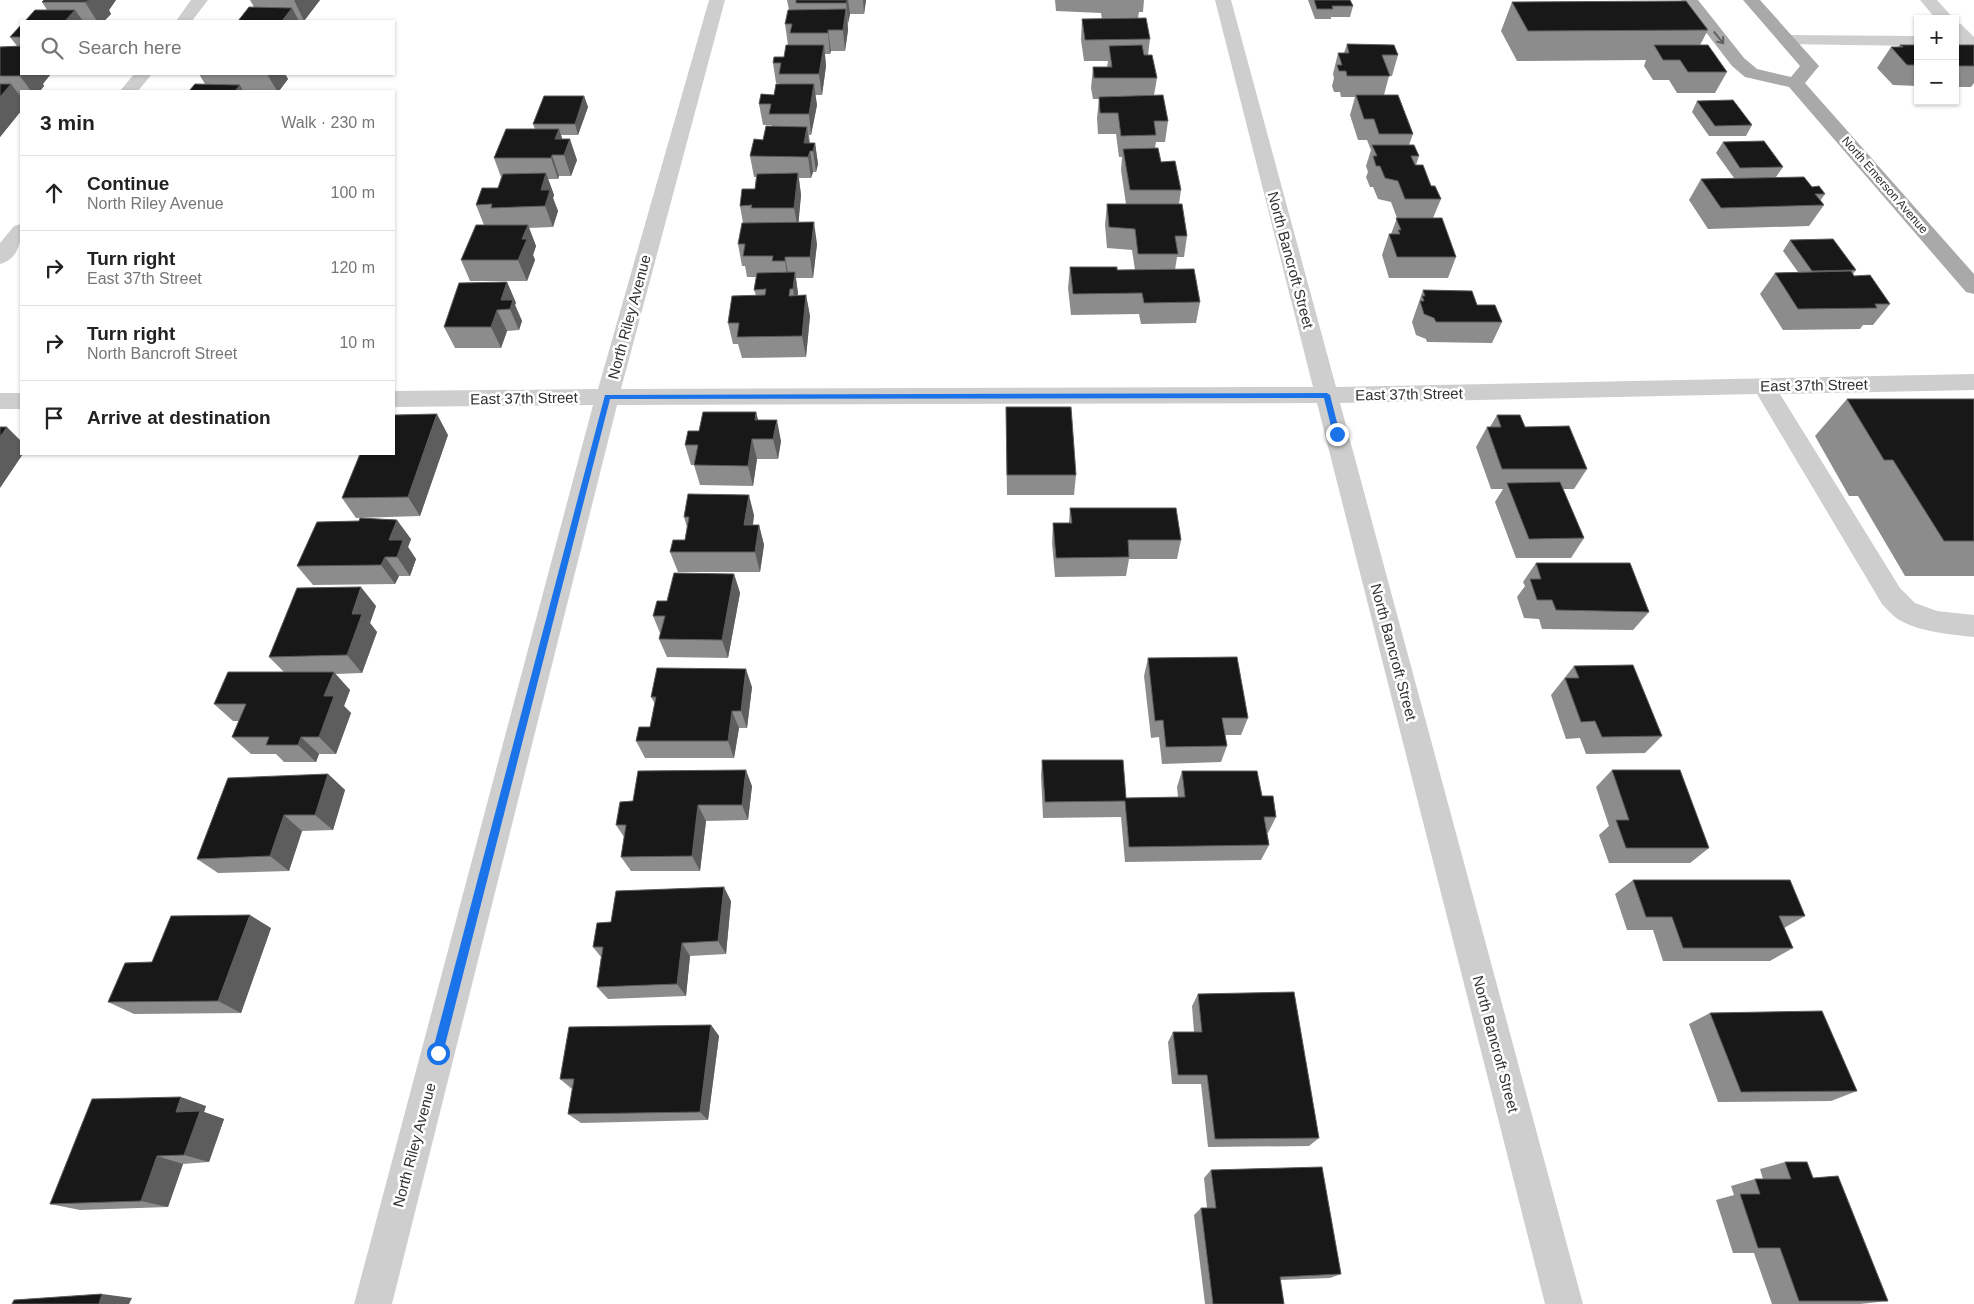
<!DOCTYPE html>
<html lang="en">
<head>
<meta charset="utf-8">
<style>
  body { margin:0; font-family:Arial,sans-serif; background:#f6f6f6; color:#222 }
  .controls { position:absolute; right:15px; top:15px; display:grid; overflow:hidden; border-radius:0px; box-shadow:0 1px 4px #0004 }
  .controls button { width:45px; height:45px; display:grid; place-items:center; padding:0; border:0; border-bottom:1px solid #e0e0e0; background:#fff; color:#222; font:25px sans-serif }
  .stop { position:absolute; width:15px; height:15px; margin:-11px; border:4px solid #1a73e8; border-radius:50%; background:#fff }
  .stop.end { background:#1a73e8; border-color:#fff; box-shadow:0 1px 5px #0008 }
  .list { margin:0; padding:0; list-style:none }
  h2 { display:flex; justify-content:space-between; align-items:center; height:65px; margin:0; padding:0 20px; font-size:21px }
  h2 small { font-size:16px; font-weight:400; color:#767676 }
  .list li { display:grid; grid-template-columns:32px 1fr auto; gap:15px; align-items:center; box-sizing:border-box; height:75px; padding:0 20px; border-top:1px solid #e0e0e0 }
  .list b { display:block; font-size:19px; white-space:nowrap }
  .list p { margin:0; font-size:16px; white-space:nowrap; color:#767676 }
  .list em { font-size:16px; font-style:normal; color:#767676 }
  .icon { flex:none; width:28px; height:28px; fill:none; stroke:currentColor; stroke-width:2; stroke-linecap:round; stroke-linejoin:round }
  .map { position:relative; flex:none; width:1974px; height:1304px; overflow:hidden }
  .search { position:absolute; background:#fff; box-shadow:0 1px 4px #0004; left:20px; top:20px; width:375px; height:55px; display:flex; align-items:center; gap:12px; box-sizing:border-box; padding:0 18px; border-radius:0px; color:#767676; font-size:19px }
  .panel { position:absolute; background:#fff; box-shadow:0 1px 4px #0004; left:20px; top:90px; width:375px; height:365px; border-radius:0px }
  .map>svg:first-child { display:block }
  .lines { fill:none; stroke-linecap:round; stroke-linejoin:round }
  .minor { fill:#cecece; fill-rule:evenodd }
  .major { fill:#a9a9a9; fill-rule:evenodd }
  .wall { fill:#8c8c8c }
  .shaded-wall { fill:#5d5d5d }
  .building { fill:#181818; stroke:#5d5d5d }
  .oneway { stroke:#616161 }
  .route { fill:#1a73e8 }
  .labels { text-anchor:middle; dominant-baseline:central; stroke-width:5; stroke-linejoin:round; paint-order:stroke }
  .far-street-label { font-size:12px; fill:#313131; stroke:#fff }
  .street-label { font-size:15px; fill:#313131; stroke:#fff }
</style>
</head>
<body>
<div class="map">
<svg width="1974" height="1304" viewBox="0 0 1974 1304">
  <rect width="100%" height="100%" fill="#fff"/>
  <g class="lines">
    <path class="minor" d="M191,0H208L192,21H176Z
      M709,0H725L621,389L1313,387L1215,0H1231L1336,387L1974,374V390L1780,394L1900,588L1915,603L1937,611L1974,615V637C1953,635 1912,631 1895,617C1890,613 1886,608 1882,604L1757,394L1340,403L1583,1304H1545L1317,403L617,405L392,1304H354L593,405L394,407V391L598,389Z
      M1920,0H1937L1954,19H1936Z
      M1955,23L1961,24L1974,37V45L1955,46Z
      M1787,35L1918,36V46L1781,44L1778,40L1781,36Z
      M134,74H152L138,91H120Z
      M21,224C22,240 19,259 0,264V243L14,226Z
      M0,393H21V409H0Z"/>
    <path class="major" d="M1681,0H1698L1744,58L1757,69L1791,77L1800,66L1743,0H1760L1819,66L1805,83L1974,274V294L1966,292L1789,87L1745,77L1732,66Z"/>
  </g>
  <path class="wall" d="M116,0L109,10L111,14L105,20L101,21H25L47,10L42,2Z
    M250,0H320L304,21H299L254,7Z
    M787,0H866L864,14H850L848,23V30L845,51H831L830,54H825L826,66L822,95H815L817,105L811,135H809L810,143H815L818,164L816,172H813L811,178H799L801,195L798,223L817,244L813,278H796L798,295H806L810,316L806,357L742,358L738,344H733L728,323L756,295L754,290L756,277H747L745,266H742L738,244L743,223L740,206L755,189L756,177H754L750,156L763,140L772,126L771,125H763L759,104L774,95L781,84L776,83L773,63L784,57L792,45H788L785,24L789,10Z
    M1055,0H1144L1143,12H1139L1138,18L1150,39L1148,55L1157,78L1154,95L1168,121L1165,142H1156L1155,148L1161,162L1181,190L1179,204L1187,236L1184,257H1177L1175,270L1200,302L1196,323L1141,324L1139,314L1071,315L1068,288L1070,267L1117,270H1135L1132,250L1107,248L1105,225L1107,204H1126L1121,170L1122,157H1119L1116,134H1098L1097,118L1099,99H1093L1091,88L1093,67H1107L1108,61H1084L1081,40L1082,19H1102L1101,13L1056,11Z
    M1308,0H1350L1353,6L1350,17H1331V19H1315Z
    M1512,2L1708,30L1700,45L1727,72L1715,93H1677L1669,80H1653L1644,66L1646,60L1517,61L1501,31Z
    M21,25V74L43,84L44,86L40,91H21V111L0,137V47L17,46L10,37Z
    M1347,44L1398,55L1392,76H1389L1384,95L1413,134L1409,145L1419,156L1416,165L1441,199L1433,218L1456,257L1448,278H1389L1382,255L1389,234H1391L1397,218L1391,202L1378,199L1373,187H1370L1366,177L1368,172L1366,166L1371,150L1367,140H1358L1350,115L1355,97H1341L1340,92H1334L1332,86L1334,78L1333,74L1338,53H1344Z
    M1900,45H1918V86L1893,85L1877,68L1891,47H1898Z
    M1955,45H1974V83L1971,87H1955Z
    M199,74H285L288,79L279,91H189L205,84Z
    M584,96L588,107L578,135H561L562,139L577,160L571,176H559L558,179H548L554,195L553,198L558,211L553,227L529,228L536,246L533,255L535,260L527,281H470L461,260L484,225L476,205L498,188L501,177L494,158L535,129L533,124Z
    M1697,101L1752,125L1746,136H1709L1692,112Z
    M1723,142L1783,167L1776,177L1812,187L1825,194L1820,201L1824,205L1809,226L1708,229L1689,200L1701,179L1734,178L1716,153Z
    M1790,240L1856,270L1853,274L1854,276L1890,304L1873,325H1863L1860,329L1783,330L1760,294L1775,273L1798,272L1783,251Z
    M507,282L516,303L515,305L522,321L519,330L507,331L501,348H455L444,327Z
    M1423,290L1477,305L1502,322L1492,343L1427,342L1426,339L1416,335L1412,322Z
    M1847,399H1974V576H1905L1858,496H1849L1815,436Z
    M1006,407L1076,475L1074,495H1007L1006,428Z
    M756,412L758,420L781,441L778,459H757L753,486L700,485L694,465H691L685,445L699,431Z
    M1497,415L1525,427L1587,469L1574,489H1563L1584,538L1571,558H1516L1495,502L1503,489H1491L1476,447L1487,427H1490Z
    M448,435L420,516L356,518L342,498Z
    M1070,508L1181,540L1177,559H1129L1126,576L1055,577L1052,543L1053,523H1069Z
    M754,515L753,525H759L764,545L760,572H678L670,552L685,540L687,527L684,517Z
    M411,539L408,547L416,559L410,576H399L395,584L313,585L297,566Z
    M1536,563L1649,612L1633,630L1542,629L1539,619L1524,618L1517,597L1525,586L1523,582Z
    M734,574L740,593L728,658L667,657L659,639L660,633L653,616L667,601Z
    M376,606L370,623L377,632L362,673L335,674L350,690L344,706L351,713L336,754H319L316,762H284L276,754H251L232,737L239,721H233L214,704L284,672L269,657Z
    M1148,658L1248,718L1241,735H1225L1227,746L1221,762L1162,764L1159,737L1151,738L1144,676Z
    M1574,666L1662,736L1645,753L1586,754L1580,738L1566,739L1551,695Z
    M752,687L747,728H739L734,758H645L636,741L650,727L655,704L651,697Z
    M1042,760L1126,798L1178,797L1177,787L1182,771L1262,796L1276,817L1268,833H1267L1269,845L1261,860L1125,862L1121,817L1043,818L1041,776Z
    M1612,770L1709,848L1690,863H1609L1599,835L1609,826L1596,787Z
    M328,774L345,790L333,830L302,831L289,871L218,873L197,859Z
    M752,786L748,820L706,821L700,871H631L621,857L624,837L616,825L633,801Z
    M1633,880L1805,916L1784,928L1793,948L1770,961H1663L1653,930H1627L1615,894Z
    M731,901L726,954L690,956L686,996L608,999L597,987L601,957L593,947L611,922Z
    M271,928L241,1013L134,1014L108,1002Z
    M1198,994L1319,1138L1309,1146L1208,1147L1201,1084H1172L1168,1042L1173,1032H1194L1192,1006Z
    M1710,1013L1857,1091L1831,1101L1718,1102L1689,1024Z
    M711,1025L719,1036L708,1120L581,1123L568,1114L572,1089L560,1079Z
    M206,1106L204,1112L224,1119L209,1162L183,1164L168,1207L80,1210L50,1204Z
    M1785,1162L1813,1178L1888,1301L1860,1304H1772L1754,1253H1733L1716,1200L1734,1195L1731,1186L1755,1179H1763L1760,1169Z
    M1211,1170L1341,1274L1330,1278L1280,1280L1284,1304H1205L1194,1215L1201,1208H1207L1204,1178Z"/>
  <path class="shaded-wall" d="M91,0H116L109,10L111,14L105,20L101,21H97L85,2Z
    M294,0H320L304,21Z
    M847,0H848L850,14L848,23L846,3Z
    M863,0H866L864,14Z
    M292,8L299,21H282Z
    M846,9L848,30L845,51L843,30Z
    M75,10L83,21H65Z
    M828,30L831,51L830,54L828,33Z
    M824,45L826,66L822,95L819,74Z
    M22,74H51L43,84L44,86L40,91H31L20,76Z
    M267,74H285L288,79L279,91H277Z
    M11,84L21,97V111L0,137V97Z
    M814,84L817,105L811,135L809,114Z
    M240,85L243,91H235Z
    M584,96L588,107L578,135L575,124Z
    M807,127L813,172L811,178L808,157L804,143Z
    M559,129L566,150L555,139Z
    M570,139L577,160L571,176L564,155Z
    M815,143L818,164L816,172L813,151Z
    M552,155L559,176L558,179L551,158Z
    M546,173L554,195L553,198L558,211L553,227L545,206L541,190Z
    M798,173L801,195L798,229L794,208Z
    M814,222L817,244L813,278L810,257Z
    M528,225L536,246L533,255L535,260L527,281L518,260L522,239Z
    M785,257L789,278L788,282L785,261Z
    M795,272L798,293L796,310L793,289Z
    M507,282L516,303L515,305L522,321L519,330L510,309L501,300Z
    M806,295L810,316L806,357L802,336Z
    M497,310L507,331L501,348L491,327Z
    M756,412L761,433L755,420Z
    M437,414L448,435L420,516L408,497Z
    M777,420L781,441L778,459L773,439Z
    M7,427L21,441V454H23L0,488V437Z
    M752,439L757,459L753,486L748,466Z
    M749,495L754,515L750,545L744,525Z
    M397,520L411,539L408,547L416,559L410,576L397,557L389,540Z
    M759,525L764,545L760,572L755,552Z
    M385,557L399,576L395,584L381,565Z
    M734,574L740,593L728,658L722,640Z
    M361,587L376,606L370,623L377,632L362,673L347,655L352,614Z
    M746,669L752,687L747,728L741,711Z
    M334,672L350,690L344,706L351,713L336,754L319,737L324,696Z
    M732,711L739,728L734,758L728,741Z
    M301,737L319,754L316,762L298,745Z
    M746,770L752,786L748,820L742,805Z
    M328,774L345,790L333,830L315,815Z
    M698,805L706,821L700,871L692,856Z
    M284,815L302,831L289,871L270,856Z
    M724,887L731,901L726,954L718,941Z
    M250,915L271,928L241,1013L218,1001Z
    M682,943L690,956L686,996L677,984Z
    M711,1025L719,1036L708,1120L700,1112Z
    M181,1097L206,1106L204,1112L224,1119L209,1162L184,1155L176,1112Z
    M157,1156L183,1164L168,1207L141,1201Z
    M102,1294L132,1298L129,1304H99Z"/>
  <path class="building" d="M44,0H91L85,2H42Z
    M796,0H847L846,3H796Z
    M1314,0H1350L1353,6H1332L1333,9H1317Z
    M1686,1L1708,30L1528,31L1512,2Z
    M249,7L292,8L282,21H238Z
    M846,9L843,30H828V33H790L792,24H785L788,10Z
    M35,10H75L65,21H25Z
    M1146,18L1150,39L1085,40L1082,19Z
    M21,25V37H10Z
    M1347,44L1394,45L1398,55H1382L1390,76H1347L1346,71H1339L1337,65H1342L1338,53H1349Z
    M786,45H824L819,74H779L781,63H773L774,57H784Z
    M1142,45L1144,55H1152L1157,78H1094L1093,67H1112L1109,46Z
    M1654,45H1708L1727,72H1688L1680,60H1663Z
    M1900,45H1918V65H1907L1891,47H1903Z
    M1955,45H1974V66H1955Z
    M21,46V74H22L20,76H0V47Z
    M0,84H11L0,97Z
    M195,84L240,85L235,91H189Z
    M776,84H814L809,114H769L771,104H759L761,94L774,95Z
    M1163,95L1168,121H1154L1156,135L1121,136L1118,113H1100L1099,97Z
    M1356,95H1398L1413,134H1379L1374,119H1364Z
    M544,96H584L575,124H533Z
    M1733,100L1752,125L1715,126L1697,101Z
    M766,126L807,127L804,143H815L813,151H810L808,157L750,156L754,139L763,140Z
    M506,129H559L555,139H570L564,155H552L551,158H494Z
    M1764,141L1783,167L1740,168L1723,142Z
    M1372,145H1414L1419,156H1411L1415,165H1423L1431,186H1435L1441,199H1405L1398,181L1385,178L1380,166H1376L1373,156H1377Z
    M1158,148L1161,162L1175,161L1181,190H1130L1123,149Z
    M546,173L541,190H550L545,206L491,208L492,204L476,205L482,188H498L503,174Z
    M798,173L794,208H751L752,205L740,206L742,189H755L757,174Z
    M1804,177L1812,187L1819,186L1825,194H1815L1824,205L1721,208L1701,179Z
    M1107,204H1182L1187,236H1175L1178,254H1138L1135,229L1109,227Z
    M1396,218H1442L1456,257H1397L1389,234H1400L1398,230H1401Z
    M814,222L810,257H785V261H772L773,256H743L745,244H738L742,223Z
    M476,225H528L522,239H527L518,260H461Z
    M1833,239L1856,270L1812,271L1790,240Z
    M1070,267H1117V270L1194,269L1200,302L1144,303L1142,293L1073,294Z
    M1851,271L1854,276L1870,275L1890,304H1875L1877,308L1798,309L1775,273Z
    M795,272L793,289H790L789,296L806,295L802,336L737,337L739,323H728L732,296L765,295L766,289L754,290L757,273Z
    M507,282L501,300H513L510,309L497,310L491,327H444L459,283Z
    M1423,290L1472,291L1477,305H1495L1502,322H1436L1434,318L1424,314L1420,301H1424L1422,296H1425Z
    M1847,399H1974V541H1944L1893,460H1884Z
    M1006,407H1071L1076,475H1007Z
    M703,412H756L755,420H777L773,439H752L748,466L694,465L698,445H685L688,431H699Z
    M437,414L408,497L342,498L360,454H394V415Z
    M1497,415H1520L1525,427L1569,426L1587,469H1502L1487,427H1501Z
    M0,427H7L0,437Z
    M1560,482L1584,538L1529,539L1507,483Z
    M688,494L749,495L744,525H759L755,552H670L673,540H685L689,517H684Z
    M1070,508H1176L1181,540H1128L1129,557L1056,558L1053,523H1072Z
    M360,518L397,520L389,540H403L397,557H385L381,565L297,566L317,522L359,521Z
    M1536,563H1630L1649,612L1556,610L1552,600H1537L1530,579H1541Z
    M674,573L734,574L722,640L659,639L665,616H653L657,601H667Z
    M361,587L352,614H362L347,655L269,657L297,588Z
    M1237,657L1248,718H1222L1227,746L1166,747L1163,720L1155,721L1148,658Z
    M1633,665L1662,736L1602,737L1595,721L1581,722L1565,678H1579L1574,666Z
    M657,668L746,669L741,711H732L728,741H636L639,727H650L656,697H651Z
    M228,672H334L324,696H334L319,737H301L298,745H266L269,737H232L246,704H214Z
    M1042,760H1123L1126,798L1185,797L1182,771H1257L1262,796H1273L1276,817H1264L1269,845L1129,847L1125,801L1045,802Z
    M746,770L742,805H698L692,856L621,857L626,825H616L620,802L633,801L638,771Z
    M1612,770H1680L1709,848H1626L1616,820H1629Z
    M328,774L315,815H284L270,856L197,859L228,778Z
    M1633,880H1790L1805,916H1779L1793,948H1683L1672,917H1646Z
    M724,887L718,941L682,943L677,984L597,987L603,947H593L597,923L611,922L616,891Z
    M250,915L218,1001L108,1002L125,963L152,962L171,916Z
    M1294,992L1319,1138L1215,1139L1207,1075H1178L1173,1032H1202L1198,994Z
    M1822,1011L1857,1091L1741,1092L1710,1013Z
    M711,1025L700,1112L568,1114L574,1079H560L569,1027Z
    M181,1097L176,1112L200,1111L184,1155L157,1156L141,1201L50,1204L92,1099Z
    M1785,1162H1807L1813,1178L1838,1176L1888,1301H1799L1780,1248H1758L1740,1194H1760L1755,1179H1791Z
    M1322,1167L1341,1274L1280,1277L1284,1304H1213L1201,1208H1216L1211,1170Z
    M102,1294L99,1304H12L14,1300Z"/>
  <defs><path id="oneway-shaft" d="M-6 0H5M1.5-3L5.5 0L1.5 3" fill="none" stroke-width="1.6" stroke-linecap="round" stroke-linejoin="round" transform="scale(1.25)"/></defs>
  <use class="oneway" href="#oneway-shaft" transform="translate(1719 38) rotate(51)"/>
  <path class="route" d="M1327,393L1330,395L1340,434L1337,437L1333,434L1324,398L610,399L443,1053L438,1058L434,1057L432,1053L605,395Z"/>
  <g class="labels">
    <g class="far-street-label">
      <text transform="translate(1885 185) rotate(49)">North Emerson Avenue</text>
    </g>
    <g class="street-label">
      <text transform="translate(1291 260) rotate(75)">North Bancroft Street</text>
      <text transform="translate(629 317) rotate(-75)">North Riley Avenue</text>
      <text transform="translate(1814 385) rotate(-1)">East 37th Street</text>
      <text transform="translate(1409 394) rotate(-1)">East 37th Street</text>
      <text transform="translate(524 398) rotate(-1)">East 37th Street</text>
      <text transform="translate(1394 652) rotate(75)">North Bancroft Street</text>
      <text transform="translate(1496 1044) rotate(75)">North Bancroft Street</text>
      <text transform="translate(414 1145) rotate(-75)">North Riley Avenue</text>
    </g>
  </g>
</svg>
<div class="controls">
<button>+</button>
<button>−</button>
</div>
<div class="stop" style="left:438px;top:1053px"></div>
<div class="stop end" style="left:1337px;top:434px"></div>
<div class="search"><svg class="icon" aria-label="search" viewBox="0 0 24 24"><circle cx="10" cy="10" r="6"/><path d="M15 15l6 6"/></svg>Search here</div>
<section class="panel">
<h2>3 min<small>Walk · 230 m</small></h2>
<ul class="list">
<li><svg class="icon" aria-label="ahead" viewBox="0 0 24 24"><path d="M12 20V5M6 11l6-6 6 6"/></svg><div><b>Continue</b><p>North Riley Avenue</p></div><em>100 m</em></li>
<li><svg class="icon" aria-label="right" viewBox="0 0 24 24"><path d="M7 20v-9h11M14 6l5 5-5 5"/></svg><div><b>Turn right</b><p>East 37th Street</p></div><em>120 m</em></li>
<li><svg class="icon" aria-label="right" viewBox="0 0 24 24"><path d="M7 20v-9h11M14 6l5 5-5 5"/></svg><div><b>Turn right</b><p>North Bancroft Street</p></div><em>10 m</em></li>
<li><svg class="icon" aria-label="arrive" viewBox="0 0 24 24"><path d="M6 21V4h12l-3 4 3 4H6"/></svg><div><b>Arrive at destination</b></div></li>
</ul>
</section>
</div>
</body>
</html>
